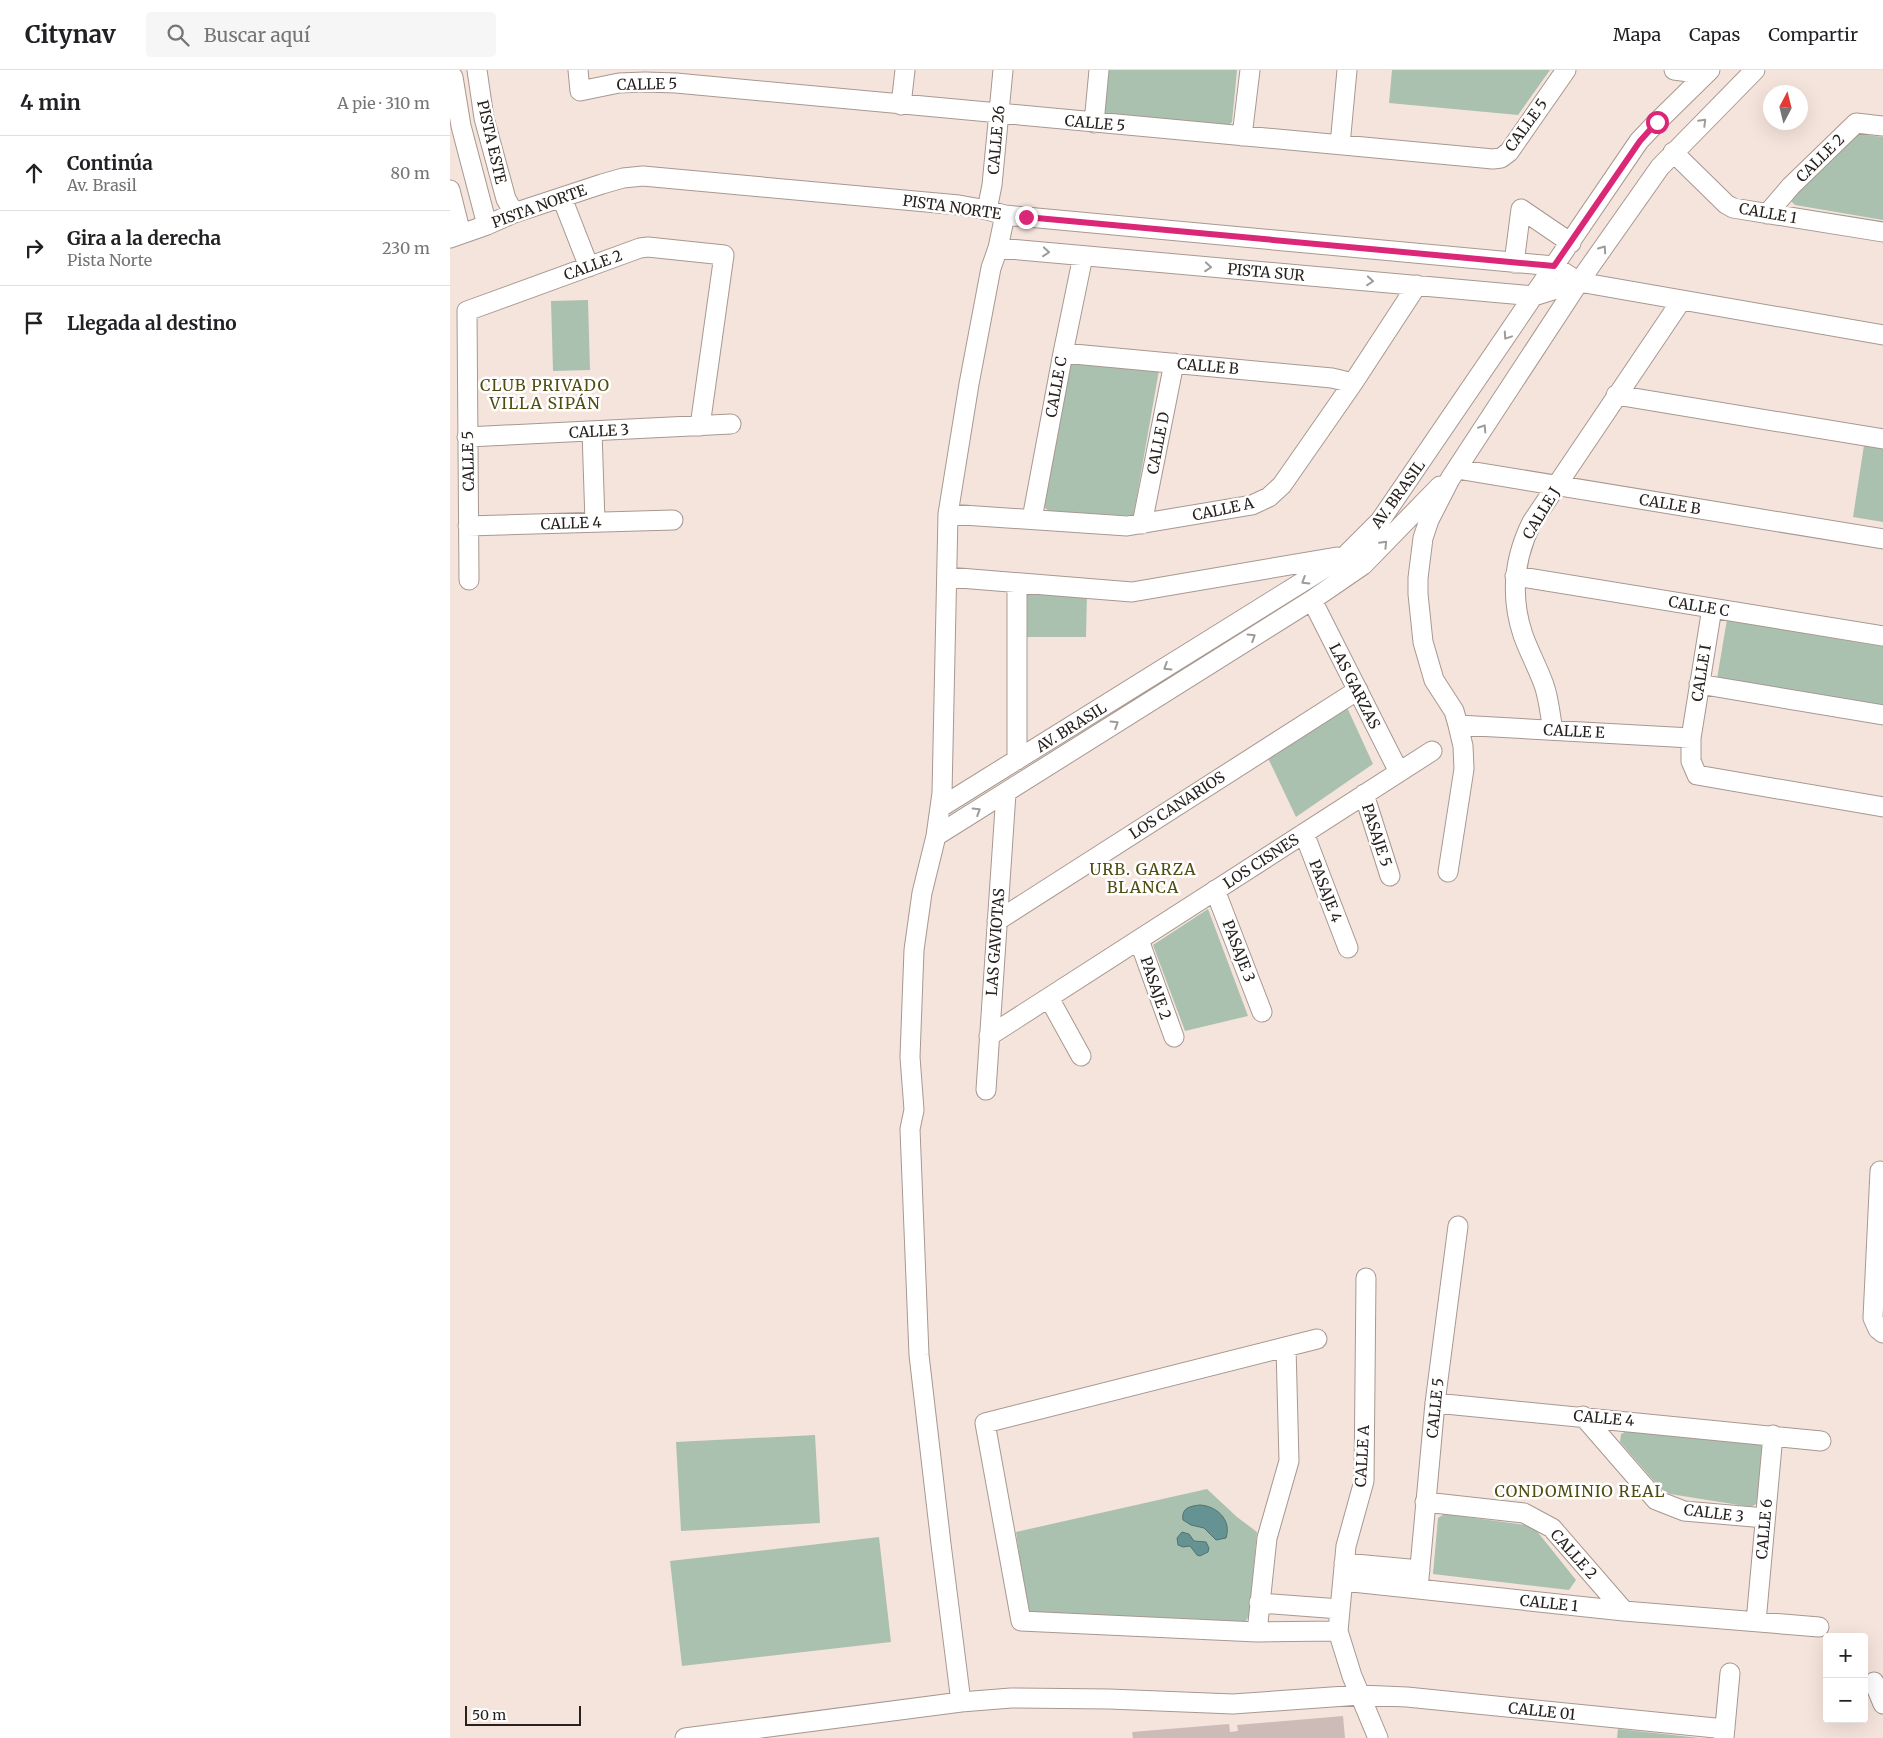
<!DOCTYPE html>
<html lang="es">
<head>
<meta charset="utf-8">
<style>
  body { margin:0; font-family:Merriweather,serif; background:#f6f6f6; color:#202124 }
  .controls { position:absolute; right:15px; bottom:15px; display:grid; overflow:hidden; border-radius:5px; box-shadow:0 5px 20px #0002 }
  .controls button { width:45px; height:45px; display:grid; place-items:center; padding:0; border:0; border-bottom:1px solid #e0e0e0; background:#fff; color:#202124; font:25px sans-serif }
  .compass { position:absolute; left:1313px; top:15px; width:45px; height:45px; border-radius:50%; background:#fff; box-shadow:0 5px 20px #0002; rotate:7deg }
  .scale { position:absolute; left:15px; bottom:12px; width:116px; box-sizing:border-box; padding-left:5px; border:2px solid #28221f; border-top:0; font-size:14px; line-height:18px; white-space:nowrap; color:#28221f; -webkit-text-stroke:4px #fff; paint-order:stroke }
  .stop { position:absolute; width:15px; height:15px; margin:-11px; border:4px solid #db2777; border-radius:50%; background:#fff }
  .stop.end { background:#db2777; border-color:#fff; box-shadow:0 1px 5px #0008 }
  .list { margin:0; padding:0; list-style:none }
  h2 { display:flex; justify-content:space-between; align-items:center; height:65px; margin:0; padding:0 20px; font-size:21px }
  h2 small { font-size:16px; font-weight:400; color:#757577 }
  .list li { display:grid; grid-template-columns:32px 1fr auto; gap:15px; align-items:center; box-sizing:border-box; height:75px; padding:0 20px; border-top:1px solid #e0e0e0 }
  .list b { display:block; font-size:19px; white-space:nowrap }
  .list p { margin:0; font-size:16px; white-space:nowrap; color:#757577 }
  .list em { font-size:16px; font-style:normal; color:#757577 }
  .icon { flex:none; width:28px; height:28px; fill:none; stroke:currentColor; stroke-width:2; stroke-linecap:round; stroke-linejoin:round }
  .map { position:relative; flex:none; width:1433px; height:1668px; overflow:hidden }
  header { display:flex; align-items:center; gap:30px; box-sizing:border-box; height:70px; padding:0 25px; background:#fff; border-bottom:1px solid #e0e0e0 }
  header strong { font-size:24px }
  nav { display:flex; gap:28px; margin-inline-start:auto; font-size:18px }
  .search { width:350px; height:45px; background:#f6f6f6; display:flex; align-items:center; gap:12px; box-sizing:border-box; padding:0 18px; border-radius:5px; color:#757577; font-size:19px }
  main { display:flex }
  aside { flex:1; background:#fff }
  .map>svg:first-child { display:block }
  .green { fill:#abc1af }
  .water { fill:#659394; stroke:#537171 }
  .building { fill:#cdbbb7 }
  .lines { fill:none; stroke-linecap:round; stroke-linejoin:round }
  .minor-casing { stroke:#a79890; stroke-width:21 }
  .minor { stroke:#fff; stroke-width:19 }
  .oneway { stroke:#9e9c9a }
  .route { stroke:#db2777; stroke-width:6 }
  .labels { text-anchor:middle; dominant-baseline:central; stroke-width:5; stroke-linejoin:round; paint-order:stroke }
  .street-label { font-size:15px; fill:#28221f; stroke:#fff }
  .neighbourhood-label { font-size:16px; letter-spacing:1px; fill:#4f4e10; stroke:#fff }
</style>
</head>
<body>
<header>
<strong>Citynav</strong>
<div class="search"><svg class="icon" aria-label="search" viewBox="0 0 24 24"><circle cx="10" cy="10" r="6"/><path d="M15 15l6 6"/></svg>Buscar aquí</div>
<nav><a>Mapa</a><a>Capas</a><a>Compartir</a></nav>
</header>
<main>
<aside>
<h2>4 min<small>A pie · 310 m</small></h2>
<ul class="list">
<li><svg class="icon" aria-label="ahead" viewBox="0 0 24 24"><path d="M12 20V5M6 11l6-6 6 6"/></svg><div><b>Continúa</b><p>Av. Brasil</p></div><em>80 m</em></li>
<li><svg class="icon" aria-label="right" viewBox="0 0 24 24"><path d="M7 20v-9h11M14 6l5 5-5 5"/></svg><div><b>Gira a la derecha</b><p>Pista Norte</p></div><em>230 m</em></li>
<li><svg class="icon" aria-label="arrive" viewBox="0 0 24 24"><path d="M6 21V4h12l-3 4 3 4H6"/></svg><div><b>Llegada al destino</b></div></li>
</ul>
</aside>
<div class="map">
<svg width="1433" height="1668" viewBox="0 0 1433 1668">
  <rect width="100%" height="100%" fill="#f5e4dc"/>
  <path class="green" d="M655,0H787L782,52L778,56L653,44Z
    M942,0H1100L1068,45L939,33Z
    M1403,63L1433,67V150L1345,135L1340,130Z
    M138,230L140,300L103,301L101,231Z
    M618,292L709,300L684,443L682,446L599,441L595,438L593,434Z
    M1414,375L1433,379V452L1403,447Z
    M570,518L637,522L636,567H572Z
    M1277,549L1433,574V637L1267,609Z
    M895,633L923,694L846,747L817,686Z
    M758,839L798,946L735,961L703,875Z
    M1177,1361L1311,1374L1315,1382L1308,1433L1301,1437L1220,1424L1211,1419L1170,1372L1171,1364Z
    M365,1365L370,1453L231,1461L226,1372Z
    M757,1419L787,1447L807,1462L799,1546L795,1552L578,1546L566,1462Z
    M994,1444L1076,1455L1086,1460L1126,1510L1119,1520L983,1504L988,1448Z
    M429,1467L441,1572L232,1596L220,1491Z
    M1168,1659L1250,1668H1167Z"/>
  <path class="water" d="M750,1435C766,1436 782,1449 776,1468L766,1470L754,1458L741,1455L733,1450C731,1438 740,1436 750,1435Z
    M732,1462L739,1464L744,1471L756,1472L759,1478L758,1482L750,1486L747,1485L740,1476L733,1477L728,1475L727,1468Z"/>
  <path class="building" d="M893,1646L895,1668H683L682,1662L779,1654L780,1662L788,1661L787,1655Z"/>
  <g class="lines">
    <g class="minor-casing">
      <path id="minor" d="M27,0L34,48L56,129L64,143
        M128,0L130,21L169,13L195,12L226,13L1043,89L1051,88L1059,82L1116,0
        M1224,0L1255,4
        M3,7L11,56L37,155
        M451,35L455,0
        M644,53L649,0
        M792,66L800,0
        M890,75L897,0
        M1223,82L1276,134L1283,138L1433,162
        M0,120L11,164
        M112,128L139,197
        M537,140L542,115L553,0
        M1317,144L1341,116L1406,53L1433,56
        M0,168L37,155L64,143L152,114L173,108L193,106L509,135L537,140L555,145L1104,196L1129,212L1433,265
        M548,178L1084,226L1129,212
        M1064,193L1071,139L1121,173
        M613,283L882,308L903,313
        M1166,325L1433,369
        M142,361L145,452
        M17,367L281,354
        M1007,399L1433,469
        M498,444L677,456L802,435L819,427L832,415L903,313L967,215
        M582,449L613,283L633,186
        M692,454L724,293
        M18,456L223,450
        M1065,506L1433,566
        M497,507L682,522L887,487
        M19,510L17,241L190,178L198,177L274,185L250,356
        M567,513V690
        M862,530L949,702
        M1262,538L1241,668V691L1247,705L1433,737
        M1249,614L1433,645
        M1008,655L1241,668
        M1103,660C1100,645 1099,629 1094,615C1088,598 1079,582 1073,565C1060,526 1064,488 1082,452L1231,231
        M914,724L940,806
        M491,737L896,485L930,451L1189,71L1207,52L1260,0
        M854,763L898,878
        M486,766L862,530L913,495L990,416
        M998,802L1014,699L1013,676L1008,655L1004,641L984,610L973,572L968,524V508L973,468L979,450L1000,409L1129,212L1210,97L1305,0
        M765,820L812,942
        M547,851L908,620
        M689,870L724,967
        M599,928L631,986
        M539,966L982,681
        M536,1020L556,723
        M1430,1101L1423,1248L1428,1259L1433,1263
        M916,1208L914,1411L896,1476L888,1561L902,1606L928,1668
        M867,1269L535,1353L571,1551L807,1562L888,1561
        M985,1333L1371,1371
        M1133,1346L1206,1430L1234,1441L1315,1448
        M975,1432L1074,1443L1102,1458L1174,1541
        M894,1493L970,1500
        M893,1511L1174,1541L1369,1557
        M968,1519L985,1333L1008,1156
        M809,1533L890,1539
        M1306,1552L1323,1365
        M807,1562L817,1468L839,1391L836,1277
        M1424,1612L1433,1634
        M511,1632L491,1474L469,1285L460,1059L464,1040L460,987L464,880L472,823L486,766L492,723L498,444L519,314L541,198L548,178L555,145
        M235,1668L511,1632L561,1628L659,1629L783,1634L910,1625L957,1627L1275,1659
        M1274,1668L1280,1603"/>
    </g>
    <use href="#minor" class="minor"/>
  </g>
  <defs><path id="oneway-chevron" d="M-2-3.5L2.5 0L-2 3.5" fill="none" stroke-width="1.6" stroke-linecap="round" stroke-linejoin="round" transform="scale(1.25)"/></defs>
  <g class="oneway">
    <use href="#oneway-chevron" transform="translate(1253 52) rotate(-45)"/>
    <use href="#oneway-chevron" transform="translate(1153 179) rotate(-55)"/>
    <use href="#oneway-chevron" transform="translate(596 182) rotate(5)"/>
    <use href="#oneway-chevron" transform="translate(758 197) rotate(5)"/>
    <use href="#oneway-chevron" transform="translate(920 211) rotate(5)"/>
    <use href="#oneway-chevron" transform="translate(1057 266) rotate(124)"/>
    <use href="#oneway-chevron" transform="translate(1033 358) rotate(-57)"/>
    <use href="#oneway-chevron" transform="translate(934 474) rotate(-46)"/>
    <use href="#oneway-chevron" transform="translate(855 511) rotate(148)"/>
    <use href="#oneway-chevron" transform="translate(802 567) rotate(-32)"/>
    <use href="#oneway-chevron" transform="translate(717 597) rotate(148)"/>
    <use href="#oneway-chevron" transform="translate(665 654) rotate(-32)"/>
    <use href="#oneway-chevron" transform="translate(527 741) rotate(-32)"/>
  </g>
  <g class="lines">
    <path class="route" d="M576,147L1104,196L1190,71L1207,52"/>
  </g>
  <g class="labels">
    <g class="street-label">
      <text transform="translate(197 14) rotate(-1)">CALLE 5</text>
      <text transform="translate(645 53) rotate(5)">CALLE 5</text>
      <text transform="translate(1076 55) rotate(-54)">CALLE 5</text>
      <text transform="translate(546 70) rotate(-85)">CALLE 26</text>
      <text transform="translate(42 72) rotate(77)">PISTA ESTE</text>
      <text transform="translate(1370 88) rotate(-45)">CALLE 2</text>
      <text transform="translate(89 136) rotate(-20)">PISTA NORTE</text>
      <text transform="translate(502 137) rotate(8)">PISTA NORTE</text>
      <text transform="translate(1318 143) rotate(10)">CALLE 1</text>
      <text transform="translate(143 195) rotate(-20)">CALLE 2</text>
      <text transform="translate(816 202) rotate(5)">PISTA SUR</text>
      <text transform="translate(758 296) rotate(5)">CALLE B</text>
      <text transform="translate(606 317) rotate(-80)">CALLE C</text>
      <text transform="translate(149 361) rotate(-3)">CALLE 3</text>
      <text transform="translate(708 373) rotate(-79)">CALLE D</text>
      <text transform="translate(18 391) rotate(-91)">CALLE 5</text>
      <text transform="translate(948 424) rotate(-54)">AV. BRASIL</text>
      <text transform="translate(1220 434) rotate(9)">CALLE B</text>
      <text transform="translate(773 439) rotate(-12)">CALLE A</text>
      <text transform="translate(1091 443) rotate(-59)">CALLE J</text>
      <text transform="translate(121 453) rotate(-2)">CALLE 4</text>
      <text transform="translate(1249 536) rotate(9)">CALLE C</text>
      <text transform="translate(1251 603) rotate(-81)">CALLE I</text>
      <text transform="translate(905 616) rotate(63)">LAS GARZAS</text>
      <text transform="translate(621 657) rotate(-32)">AV. BRASIL</text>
      <text transform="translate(1124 661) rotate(3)">CALLE E</text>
      <text transform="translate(727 735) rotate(-33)">LOS CANARIOS</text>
      <text transform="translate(927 765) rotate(72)">PASAJE 5</text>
      <text transform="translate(811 791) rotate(-33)">LOS CISNES</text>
      <text transform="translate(876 821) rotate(69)">PASAJE 4</text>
      <text transform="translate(545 872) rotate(-86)">LAS GAVIOTAS</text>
      <text transform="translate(789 881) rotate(69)">PASAJE 3</text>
      <text transform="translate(706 918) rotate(71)">PASAJE 2</text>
      <text transform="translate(985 1338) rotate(-84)">CALLE 5</text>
      <text transform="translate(1154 1348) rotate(5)">CALLE 4</text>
      <text transform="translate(912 1386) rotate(-87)">CALLE A</text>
      <text transform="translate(1264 1443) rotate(7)">CALLE 3</text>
      <text transform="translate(1314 1459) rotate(-85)">CALLE 6</text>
      <text transform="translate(1124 1484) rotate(48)">CALLE 2</text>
      <text transform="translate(1099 1533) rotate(6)">CALLE 1</text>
      <text transform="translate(1092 1641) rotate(6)">CALLE 01</text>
    </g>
    <g class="neighbourhood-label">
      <text x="95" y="315">CLUB PRIVADO<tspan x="95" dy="18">VILLA SIPÁN</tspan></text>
      <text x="693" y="799">URB. GARZA<tspan x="693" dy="18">BLANCA</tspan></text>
      <text x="1130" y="1421">CONDOMINIO REAL</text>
    </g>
  </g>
</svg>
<div class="controls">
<button>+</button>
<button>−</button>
</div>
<svg class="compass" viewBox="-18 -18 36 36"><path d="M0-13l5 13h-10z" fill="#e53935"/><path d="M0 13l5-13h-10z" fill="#757577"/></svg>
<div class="scale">50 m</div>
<div class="stop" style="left:1207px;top:52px"></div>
<div class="stop end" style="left:576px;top:147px"></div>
</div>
</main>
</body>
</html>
